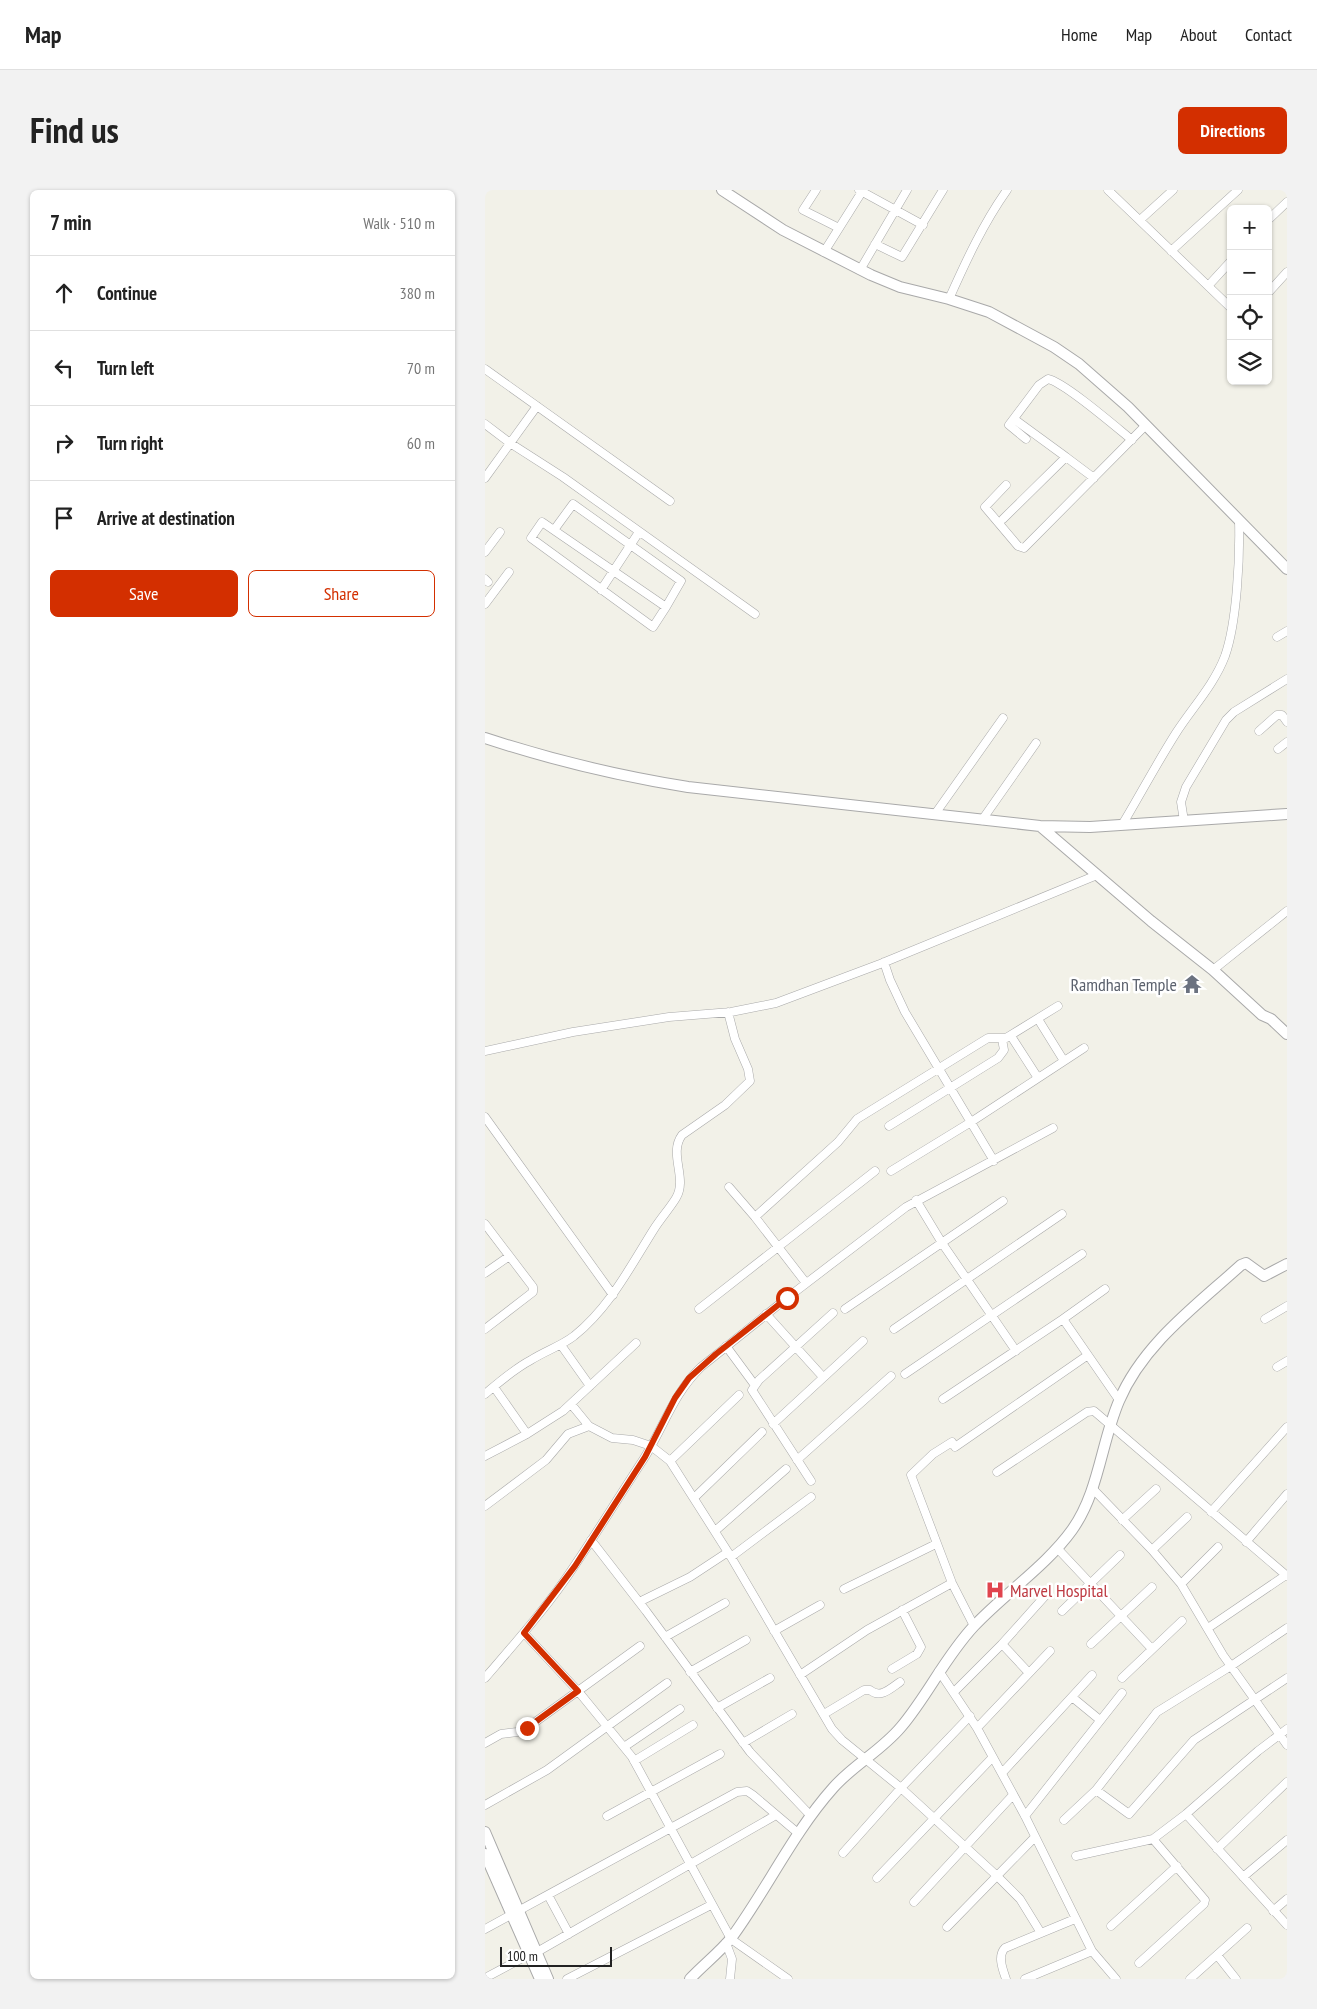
<!DOCTYPE html>
<html lang="en">
<head>
<meta charset="utf-8">
<style>
  body { margin:0; font-family:"PT Sans Narrow",sans-serif; background:#f2f2f2; color:#222 }
  .controls { position:absolute; right:15px; top:15px; display:grid; overflow:hidden; border-radius:8px; box-shadow:0 1px 4px #0004 }
  .controls button { width:45px; height:45px; display:grid; place-items:center; padding:0; border:0; border-bottom:1px solid #e0e0e0; background:#fff; color:#222; font:25px sans-serif }
  .scale { position:absolute; left:15px; bottom:12px; width:112px; box-sizing:border-box; padding-left:5px; border:2px solid #222; border-top:0; font-size:14px; line-height:18px; white-space:nowrap; color:#222; -webkit-text-stroke:4px #fff; paint-order:stroke }
  .stop { position:absolute; width:15px; height:15px; margin:-11px; border:4px solid #d32f00; border-radius:50%; background:#fff }
  .stop.end { background:#d32f00; border-color:#fff; box-shadow:0 1px 5px #0008 }
  .list { margin:0; padding:0; list-style:none }
  h2 { display:flex; justify-content:space-between; align-items:center; height:65px; margin:0; padding:0 20px; font-size:21px }
  h2 small { font-size:16px; font-weight:400; color:#767676 }
  .list li { display:grid; grid-template-columns:32px 1fr auto; gap:15px; align-items:center; box-sizing:border-box; height:75px; padding:0 20px; border-top:1px solid #e0e0e0 }
  .list b { display:block; font-size:19px; white-space:nowrap }
  .list em { font-size:16px; font-style:normal; color:#767676 }
  .actions { display:flex; gap:10px; padding:15px 20px }
  .actions a { flex:1; padding:11px 0; border:1px solid #d32f00; border-radius:8px; text-align:center; font-size:18px; color:#d32f00 }
  .actions .main { background:#d32f00; color:#fff }
  .icon { flex:none; width:28px; height:28px; fill:none; stroke:currentColor; stroke-width:2; stroke-linecap:round; stroke-linejoin:round }
  .map { position:relative; flex:none; width:802px; height:1789px; overflow:hidden; border-radius:8px }
  header { display:flex; align-items:center; gap:30px; box-sizing:border-box; height:70px; padding:0 25px; background:#fff; border-bottom:1px solid #e0e0e0 }
  header strong { font-size:24px }
  nav { display:flex; gap:28px; margin-inline-start:auto; font-size:18px }
  .intro { display:flex; align-items:center; justify-content:space-between; box-sizing:border-box; height:120px; padding:0 30px }
  h1 { margin:0; font-size:35px }
  .button { padding:12px 22px; border-radius:8px; background:#d32f00; color:#fff; font-size:18px; font-weight:700 }
  main { display:flex; gap:30px; padding:0 30px }
  aside { flex:1; background:#fff; border-radius:8px; box-shadow:0 1px 4px #0004 }
  .map>svg:first-child { display:block }
  .lines { fill:none; stroke-linecap:round; stroke-linejoin:round }
  .minor-casing { stroke:#a9a9a9; stroke-width:9 }
  .tertiary-casing { stroke:#a9a9a9; stroke-width:12 }
  .minor { stroke:#fff; stroke-width:8 }
  .tertiary { stroke:#fff; stroke-width:10 }
  .route { stroke:#d32f00; stroke-width:6 }
  .labels { text-anchor:middle; dominant-baseline:central; stroke-width:5; stroke-linejoin:round; paint-order:stroke }
  .worship-label { font-size:18px; fill:#5b616d; stroke:#fff; text-anchor:end }
  .health-label { font-size:18px; fill:#be3a42; stroke:#fff; text-anchor:start }
</style>
</head>
<body>
<header>
<strong>Map</strong>
<nav><a>Home</a><a>Map</a><a>About</a><a>Contact</a></nav>
</header>
<div class="intro"><h1>Find us</h1><a class="button">Directions</a></div>
<main>
<aside>
<h2>7 min<small>Walk · 510 m</small></h2>
<ul class="list">
<li><svg class="icon" aria-label="ahead" viewBox="0 0 24 24"><path d="M12 20V5M6 11l6-6 6 6"/></svg><div><b>Continue</b></div><em>380 m</em></li>
<li><svg class="icon" aria-label="left" viewBox="0 0 24 24"><path d="M17 20v-9H6M10 6l-5 5 5 5"/></svg><div><b>Turn left</b></div><em>70 m</em></li>
<li><svg class="icon" aria-label="right" viewBox="0 0 24 24"><path d="M7 20v-9h11M14 6l5 5-5 5"/></svg><div><b>Turn right</b></div><em>60 m</em></li>
<li><svg class="icon" aria-label="arrive" viewBox="0 0 24 24"><path d="M6 21V4h12l-3 4 3 4H6"/></svg><div><b>Arrive at destination</b></div></li>
</ul>
<div class="actions"><a class="main">Save</a><a>Share</a></div>
</aside>
<div class="map">
<svg width="802" height="1789" viewBox="0 0 802 1789">
  <rect width="100%" height="100%" fill="#f2f1e8"/>
  <g class="lines">
    <g class="minor-casing">
      <path id="minor" d="M331,0L318,20L354,38
        M374,0L438,35
        M623,0L746,118
        M655,30L688,0
        M783,30L802,12
        M390,54L417,67L458,0
        M686,61L753,0
        M339,62L378,0
        M375,80L422,0
        M723,96L746,71
        M783,103L802,82
        M464,109C481,71 498,34 522,0
        M0,179L185,311
        M529,229L581,267
        M0,234L25,253L78,287L270,424
        M541,249L524,235L554,195L563,189C579,192 631,237 647,250
        M0,288L52,216
        M521,295L500,317L533,356L539,358L661,235
        M518,329L581,267L609,288
        M57,332L181,417L168,437L46,348Z
        M69,340L88,314L196,391L181,417
        M0,362L15,342
        M0,389L3,392
        M116,400L154,342
        M0,414L24,382
        M792,447L802,441
        M774,541L792,525H797L802,532
        M793,559L802,552
        M450,624L518,528
        M497,630L551,553
        M699,631L696,612L701,597L741,530L749,522L802,489
        M637,635C655,605 672,573 691,543C707,518 729,495 740,466C752,432 755,367 754,330
        M399,772L405,790L420,822L509,971
        M728,780L802,721
        M553,829L579,871
        M526,846L553,888
        M0,861L88,842L184,827L246,822L291,813L395,774L612,685
        M0,927L128,1105
        M404,936L513,868L519,860L517,849
        M406,981L486,932L599,858
        M244,997L270,1027L321,1093
        M431,1010L457,1053L531,1161
        M270,1027L353,952L372,929L503,848H521L573,816
        M0,1034L48,1097V1102L0,1139
        M0,1083L23,1067
        M214,1119L390,981
        M360,1119L518,1011
        M281,1124L338,1187
        M578,1129L620,1099
        M780,1129L802,1116
        M409,1139L577,1024
        M76,1155L105,1196
        M241,1156L269,1194
        M792,1177L802,1171
        M420,1184L597,1064
        M9,1197L42,1244
        M0,1204C14,1192 29,1179 46,1170C60,1161 76,1156 89,1146C125,1117 145,1077 169,1039C176,1028 185,1018 191,1008C203,988 183,964 197,945L240,915L265,891L263,879L250,849L243,822
        M458,1209L578,1129L634,1210
        M86,1214L104,1236
        M288,1234L378,1151
        M467,1252L448,1264L426,1285L467,1393L489,1436
        M470,1257L603,1165
        M0,1266L42,1244L78,1221L151,1153
        M312,1270L406,1186
        M185,1271L254,1205
        M512,1282L602,1222L609,1221L802,1386
        M326,1291L267,1200L274,1190L348,1123
        M608,1299L667,1360L696,1394L738,1465L802,1555
        M209,1308L277,1242
        M0,1316L61,1270L83,1244L104,1236L127,1248L148,1250L166,1256L185,1271L246,1367L347,1539L357,1550L416,1598L511,1685L535,1709L556,1743
        M726,1322L802,1237
        M637,1330L671,1299
        M230,1341L301,1279
        M106,1350L161,1421L265,1562L326,1626
        M761,1352L802,1304
        M572,1358L667,1459
        M667,1360L702,1327
        M246,1367L326,1307
        M696,1394L733,1357
        M359,1399L451,1354
        M154,1412L205,1387L243,1362
        M577,1421L635,1365
        M723,1438L801,1385
        M289,1441L335,1415
        M39,1443L93,1501L147,1567L246,1749L303,1789
        M180,1447L240,1413
        M606,1454L667,1397
        M407,1479L432,1464L436,1457L417,1420
        M454,1481L492,1538L540,1626L607,1761L631,1789
        M205,1482L261,1450
        M544,1483L517,1454L560,1406
        M315,1485L382,1440L467,1393
        M0,1488C31,1452 64,1415 90,1375C113,1341 135,1305 158,1270C179,1237 188,1204 216,1177L302,1108L421,1017L568,938
        M637,1488L697,1431
        M469,1502L517,1454
        M587,1507L615,1530
        M232,1518L285,1488
        M339,1524L379,1500H385C395,1509 405,1499 415,1492
        M492,1538L565,1461
        M0,1553L16,1544L32,1542L42,1538L155,1456
        M258,1553L307,1524
        M139,1557L195,1519
        M149,1571L208,1535
        M517,1583L607,1485
        M611,1600L644,1624L709,1550L802,1488
        M0,1615L62,1580L182,1493
        M701,1624L802,1735
        M122,1626L235,1564
        M540,1626L637,1503
        M579,1630L611,1600L672,1522L746,1476L802,1438
        M732,1659L802,1592
        M358,1663L416,1598L485,1526
        M591,1666L668,1649L701,1624L773,1561L802,1539
        M758,1687L802,1650
        M392,1688L507,1568
        M63,1705L84,1744
        M429,1712L528,1605
        M788,1721L802,1709
        M626,1736L692,1676
        M462,1737L550,1647
        M0,1739L252,1602L262,1601L268,1605L314,1644
        M241,1753L247,1769L245,1789
        M52,1762L291,1625
        M732,1765L751,1789
        M654,1773L719,1714L720,1710L668,1649
        M0,1788L45,1764
        M82,1789L226,1715
        M521,1789C518,1780 512,1766 520,1758L590,1729
        M540,1789L607,1761
        M705,1789L762,1738"/>
    </g>
    <g class="tertiary-casing">
      <path id="tertiary" d="M237,0L298,40L386,85L415,97L464,109L504,122L569,157L594,174L643,217L802,379
        M0,548C67,570 134,586 203,597L555,636L605,637L802,624
        M555,636L666,731L728,780L777,825L786,829L802,844
        M0,1642L63,1789
        M0,1664L55,1789
        M205,1789C218,1775 235,1762 247,1747C282,1699 308,1643 348,1598C368,1575 396,1561 416,1537C443,1505 460,1467 489,1436C519,1404 562,1375 587,1340C614,1302 616,1253 634,1211C658,1154 712,1115 756,1075L761,1073L779,1086L802,1074"/>
    </g>
    <use href="#minor" class="minor"/>
    <use href="#tertiary" class="tertiary"/>
  </g>
  <g class="lines">
    <path class="route" d="M42,1538L93,1501L39,1443L90,1376L160,1267L190,1208L204,1188L231,1164L302,1108"/>
  </g>
  <defs>
    <g id="temple-bare" transform="scale(1.5)"><path d="M0-6L5-2H3V0L6.5 2.5H4V6H1.5V3h-3V6H-4V2.5H-6.5L-3 0V-2H-5Z" fill="#6b7280" stroke="#fff" stroke-width="2.5" paint-order="stroke"/></g>
    <g id="hospital-bare" transform="scale(1.5)"><path d="M-5-5h3v3.5h4V-5h3V5h-3V1.5h-4V5h-3Z" fill="#e0444e" stroke="#fff" stroke-width="2.5" paint-order="stroke"/></g>
  </defs>
  <g fill-rule="evenodd">
    <use href="#temple-bare" x="707" y="794"/>
    <use href="#hospital-bare" x="510" y="1400"/>
  </g>
  <g class="labels">
    <g class="worship-label">
      <text x="692" y="794">Ramdhan Temple</text>
    </g>
    <g class="health-label">
      <text x="525" y="1400">Marvel Hospital</text>
    </g>
  </g>
</svg>
<div class="controls">
<button>+</button>
<button>−</button>
<button><svg class="icon" aria-label="locate" viewBox="0 0 24 24"><circle cx="12" cy="12" r="6"/><path d="M12 2v4M12 18v4M2 12h4M18 12h4"/></svg></button>
<button><svg class="icon" aria-label="layers" viewBox="0 0 24 24"><path d="M12 4l9 5-9 5-9-5zM3 14l9 5 9-5"/></svg></button>
</div>
<div class="scale">100 m</div>
<div class="stop" style="left:302px;top:1108px"></div>
<div class="stop end" style="left:42px;top:1538px"></div>
</div>
</main>
</body>
</html>
